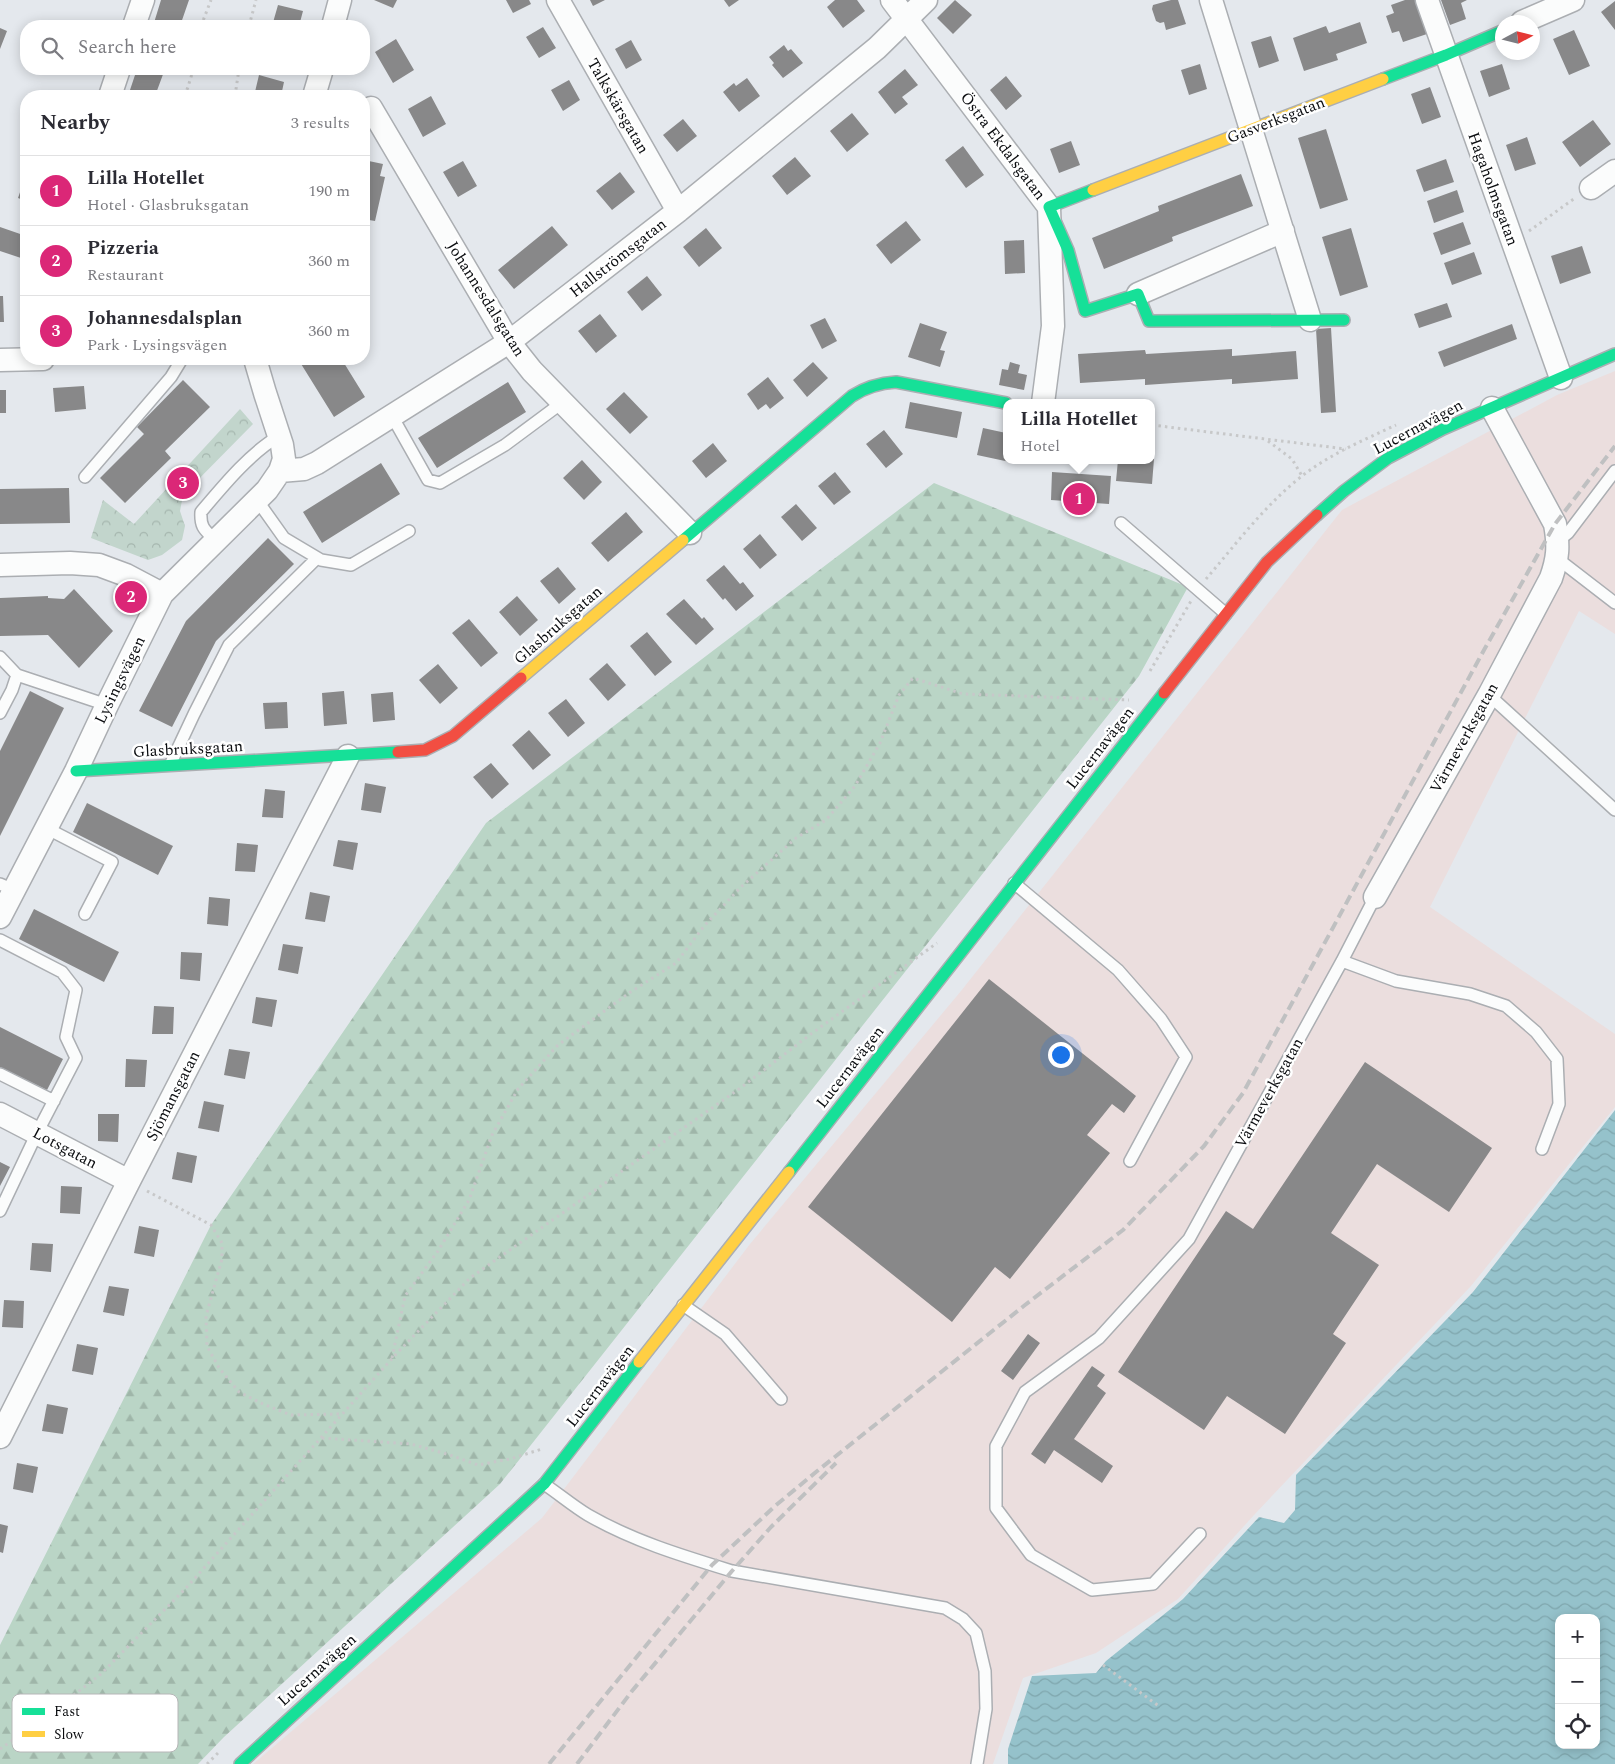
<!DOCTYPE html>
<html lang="en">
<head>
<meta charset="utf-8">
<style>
  body { margin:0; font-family:Spectral,serif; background:#f7f7f7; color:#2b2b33 }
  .controls { position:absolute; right:15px; bottom:15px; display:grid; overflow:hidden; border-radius:10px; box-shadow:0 2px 12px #0003 }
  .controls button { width:45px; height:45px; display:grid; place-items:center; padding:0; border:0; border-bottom:1px solid #e1e1e2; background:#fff; color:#2b2b33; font:25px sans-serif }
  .compass { position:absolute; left:1495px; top:15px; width:45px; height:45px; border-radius:50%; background:#fff; box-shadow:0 2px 12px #0003; rotate:83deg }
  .you { position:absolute; left:1060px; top:1054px; width:18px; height:18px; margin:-12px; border:4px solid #fff; border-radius:50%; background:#1a73e8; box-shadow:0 0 0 8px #1a73e833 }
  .badge { display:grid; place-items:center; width:32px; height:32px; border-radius:50%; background:#db2777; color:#fff; font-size:16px; font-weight:700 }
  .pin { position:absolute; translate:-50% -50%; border:2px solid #fff; box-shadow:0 1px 5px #0006 }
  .popup { position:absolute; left:1003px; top:399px; width:152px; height:65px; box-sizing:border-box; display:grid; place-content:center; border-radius:10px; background:#fff; filter:drop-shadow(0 1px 4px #0005); font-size:16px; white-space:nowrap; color:#7c7c81 }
  .popup b { font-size:19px; color:#2b2b33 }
  .popup::after { content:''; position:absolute; left:50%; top:100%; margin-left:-10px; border:10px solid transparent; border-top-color:#fff }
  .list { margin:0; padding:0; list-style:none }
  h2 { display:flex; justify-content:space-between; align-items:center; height:65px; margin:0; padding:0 20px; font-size:21px }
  h2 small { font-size:16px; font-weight:400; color:#7c7c81 }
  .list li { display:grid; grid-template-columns:32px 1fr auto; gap:15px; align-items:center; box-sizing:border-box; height:70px; padding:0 20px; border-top:1px solid #e1e1e2 }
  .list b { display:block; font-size:19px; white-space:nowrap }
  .list p { margin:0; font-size:16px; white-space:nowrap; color:#7c7c81 }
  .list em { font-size:16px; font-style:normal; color:#7c7c81 }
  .icon { flex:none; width:28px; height:28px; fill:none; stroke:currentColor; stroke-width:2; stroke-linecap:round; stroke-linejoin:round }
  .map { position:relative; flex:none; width:1615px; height:1764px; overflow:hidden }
  .search { position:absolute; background:#fff; box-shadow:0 2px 12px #0003; left:20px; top:20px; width:350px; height:55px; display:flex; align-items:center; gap:12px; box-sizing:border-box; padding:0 18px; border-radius:20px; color:#7c7c81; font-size:19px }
  .panel { position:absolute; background:#fff; box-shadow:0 2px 12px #0003; left:20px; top:90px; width:350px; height:275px; border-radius:20px }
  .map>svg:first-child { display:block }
  .commercial { fill:#ebdede }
  .forest { fill:url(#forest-firs) }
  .park { fill:url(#park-crowns) }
  .water { fill:url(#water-waves); fill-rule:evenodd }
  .building { fill:#888889 }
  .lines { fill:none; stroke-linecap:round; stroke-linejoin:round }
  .lane-casing { stroke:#abaeb2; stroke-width:14 }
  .street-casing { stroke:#abaeb2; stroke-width:25 }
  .fast-casing { stroke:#abaeb2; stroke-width:14 }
  .slow-casing { stroke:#abaeb2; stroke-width:14 }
  .jam-casing { stroke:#abaeb2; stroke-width:14 }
  .path { stroke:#c7c8c9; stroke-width:3; stroke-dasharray:2.5 4; stroke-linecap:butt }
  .lane { stroke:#fbfcfc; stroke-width:11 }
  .street { stroke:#fbfcfc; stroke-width:22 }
  .fast { stroke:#16e098; stroke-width:11 }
  .slow { stroke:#ffcf43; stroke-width:11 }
  .jam { stroke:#f24e42; stroke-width:11 }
  .rail { stroke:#bfc0c1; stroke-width:4; stroke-dasharray:10 5; stroke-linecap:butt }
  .labels { text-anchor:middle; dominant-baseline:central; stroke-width:5; stroke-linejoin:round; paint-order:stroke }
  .street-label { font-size:16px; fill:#0a0c0f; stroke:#fff }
  .key { fill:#fff; stroke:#b6b6b7; stroke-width:1 }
  .key-label { font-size:14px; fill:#0a0c0f }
</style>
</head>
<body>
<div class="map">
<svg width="1615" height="1764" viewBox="0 0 1615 1764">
  <defs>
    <pattern id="forest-firs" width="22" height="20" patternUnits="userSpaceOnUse" patternTransform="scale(1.25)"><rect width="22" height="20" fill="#bad5c6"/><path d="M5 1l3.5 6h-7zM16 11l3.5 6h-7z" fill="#9fb6a9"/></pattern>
    <pattern id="park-crowns" width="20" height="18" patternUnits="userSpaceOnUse" patternTransform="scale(1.25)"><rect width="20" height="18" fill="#c2d5cc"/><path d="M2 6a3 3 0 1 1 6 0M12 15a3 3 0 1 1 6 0" fill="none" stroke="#a5b6ae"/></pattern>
    <pattern id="water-waves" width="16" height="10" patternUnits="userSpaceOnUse" patternTransform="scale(1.25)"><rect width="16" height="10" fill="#95c2cb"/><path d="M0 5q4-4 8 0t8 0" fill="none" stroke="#7fa6ad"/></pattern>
  </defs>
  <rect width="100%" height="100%" fill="#e4e8ed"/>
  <path class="commercial" d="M1615,371V634L1579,611L1430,907L1615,1034V1107L1471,1286L1254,1515L1178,1599L1096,1653L1023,1678L993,1764H253L542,1518L750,1244L961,991L1342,510L1557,395Z"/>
  <path class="forest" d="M934,483L1188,587L1139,676L500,1484L224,1737L198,1764H0V1645L211,1225L486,823Z"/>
  <path class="park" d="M240,409L253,424L183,495L180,511L185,526L182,540L162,555L148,560L91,538L103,500L134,524Z"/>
  <path class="water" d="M1615,1110V1764H1008V1749L1032,1676L1096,1673L1106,1661L1183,1599L1259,1517L1284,1523L1295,1510L1296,1475L1473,1292ZM1559,1618H1596V1745H1559Z"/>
  <path class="building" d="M161,0H189L180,26H153Z
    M374,0H397L393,8Z
    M506,0H529L531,4L513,13Z
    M590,0H605L593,6Z
    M724,0H739L729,7Z
    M835,0H857L865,11L843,28L827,7Z
    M955,0L972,15L953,34L937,18Z
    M1171,0H1178L1186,24L1166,30L1164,22L1160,23L1156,21L1152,9L1153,5Z
    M1405,0H1415L1427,34L1403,42L1399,31L1392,33L1386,16L1394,13L1391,5Z
    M1441,0H1467L1461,3L1466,19L1450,25Z
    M1615,1V30L1601,12Z
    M278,5L303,11L299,26H272Z
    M1360,22L1367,43L1336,54L1338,60L1304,71L1293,38L1326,26L1329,33Z
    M543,27L556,48L539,58L526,37Z
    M0,28L7,31L0,49Z
    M1574,30L1590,66L1569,75L1553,39Z
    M1271,36L1279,61L1259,68L1251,42Z
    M396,39L414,70L393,83L375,52Z
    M631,40L642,60L626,69L615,49Z
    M784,45L788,51L791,49L803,63L783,78L772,65L774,63L769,57Z
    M1200,64L1207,89L1189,95L1181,70Z
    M1502,64L1510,89L1489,97L1480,71Z
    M66,69H87L85,75Z
    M137,69H165L155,96H128Z
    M905,69L918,85L902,97L908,104L895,114L878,92Z
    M259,75L284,82L281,96H254Z
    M1006,76L1022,96L1006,110L990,90Z
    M747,78L760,96L739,112L723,92L734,83L736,86Z
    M569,80L580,100L563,111L551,90Z
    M1430,87L1441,117L1422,124L1411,94Z
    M431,96L446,124L423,137L408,109Z
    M852,113L869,134L847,152L830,131Z
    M683,119L697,136L677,152L663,135Z
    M1593,120L1611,144L1580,167L1562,142Z
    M1326,129L1348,200L1320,209L1298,138Z
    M1527,137L1536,164L1515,171L1506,145Z
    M1071,141L1080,165L1059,173L1050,149Z
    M963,146L984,175L966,188L945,160Z
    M795,157L811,176L787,195L772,176Z
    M1446,159L1454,182L1424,192L1416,170Z
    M364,160L383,164L380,176L385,177L375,221L369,220L364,239Z
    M463,161L477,186L458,197L443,172Z
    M620,172L635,192L612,210L596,191Z
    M1241,174L1253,206L1172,237L1173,241L1104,269L1092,238L1159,211L1158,206Z
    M26,175V201L18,198Z
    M1457,190L1464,212L1434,223L1427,201Z
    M906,221L921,240L891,264L876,245Z
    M1463,222L1471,244L1441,255L1433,233Z
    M552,226L568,245L514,289L498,270Z
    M0,227L26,236V252L24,259L0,251Z
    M706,228L722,248L699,267L683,247Z
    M1351,228L1368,287L1340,296L1322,237Z
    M1024,240L1025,273L1005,274L1004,241Z
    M1582,246L1591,273L1560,284L1551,256Z
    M1474,252L1482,274L1452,285L1444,263Z
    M647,276L662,295L642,311L627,292Z
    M0,296H3L4,322H0Z
    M1447,303L1452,317L1419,328L1414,314Z
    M600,314L617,336L596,353L578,331Z
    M825,318L837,341L822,349L810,325Z
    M920,323L947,332L940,350L945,351L940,367L908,357Z
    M1512,324L1517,339L1444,367L1438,352Z
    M1331,328L1336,412L1321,413L1316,329Z
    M1232,349V356L1296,351L1298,379L1232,384V379L1145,385V379L1080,383L1078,354L1145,350L1146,354Z
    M298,359H350L344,363L365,397L334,417Z
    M813,362L828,378L807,397L793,380Z
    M1010,362L1020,365L1018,373L1027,375L1024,390L999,385L1002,369L1008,370Z
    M768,377L784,398L770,409L766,404L758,410L747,394Z
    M183,380L210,407L165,451L171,458L125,503L100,478L144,434L137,427Z
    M508,382L526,412L437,468L418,438Z
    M84,386L86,409L55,412L53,388Z
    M0,390H6V413H0Z
    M624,392L648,417L630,434L606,409Z
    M910,402L962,412L957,438L905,428Z
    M983,428L1006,433V460H1020L1019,464L977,455Z
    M884,430L903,454L886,468L866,444Z
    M713,443L727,461L706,478L692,461Z
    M1152,459H1154L1152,484L1116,481L1118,460H1152Z
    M582,460L602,482L584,500L563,478Z
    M381,463L400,494L322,543L303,512Z
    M835,472L851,492L834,505L818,486Z
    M1052,472L1111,476L1109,504L1051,500Z
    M69,488L70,523L0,524V489Z
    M796,504L817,528L802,541L781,517Z
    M626,512L643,532L608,562L591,543Z
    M760,534L777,555L760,569L743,549Z
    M268,538L294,564L216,641L172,727L139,711L186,621Z
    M724,565L740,584L743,582L754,596L736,611L725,598L723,600L706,580Z
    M558,567L576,589L559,604L540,581Z
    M74,589L113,631L79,668L48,635L0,636V598L48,596V598L64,599Z
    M517,596L538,620L520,636L499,612Z
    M684,599L702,619L704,617L714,629L696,645L666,614Z
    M469,619L498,653L481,667L452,633Z
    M647,632L672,662L655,676L630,646Z
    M607,663L626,685L608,701L589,679Z
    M438,664L458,688L440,704L419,680Z
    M30,691L64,708L0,836V751Z
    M344,691L347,724L324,726L322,693Z
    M393,692L395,720L373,722L371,694Z
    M566,699L585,723L568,737L548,713Z
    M287,702L288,728L265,729L263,703Z
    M529,730L551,755L533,770L512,745Z
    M491,763L509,784L492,799L473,777Z
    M365,783L386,787L381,813L361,810Z
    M265,789L285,791L283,818L262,817Z
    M87,803L173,846L158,875L73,832Z
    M338,840L358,843L353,870L333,866Z
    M237,843L258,845L255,872L235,871Z
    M310,892L330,896L325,922L305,919Z
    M209,897L230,899L228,926L207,924Z
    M34,909L119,952L104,982L19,939Z
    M283,944L303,947L298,974L278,970Z
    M181,952L202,953L200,981L180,979Z
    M989,979L1136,1096L1124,1113L1112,1104L1087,1135L1110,1153L1010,1279L995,1267L952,1322L808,1207Z
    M256,997L277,1000L272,1027L252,1023Z
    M154,1006L174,1007L173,1034H152Z
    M0,1027L63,1059L47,1090L0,1067Z
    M229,1049L250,1052L245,1079L224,1075Z
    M126,1059L147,1060L145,1087H125Z
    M1365,1062L1492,1148L1449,1212L1377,1164L1331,1233L1379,1265L1333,1334L1346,1343L1285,1434L1227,1396L1204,1430L1118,1372L1226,1211L1253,1229Z
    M204,1101L224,1105L219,1132L198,1128Z
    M98,1114H119L118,1142L98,1141Z
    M177,1152L197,1156L192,1183L172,1179Z
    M0,1162L10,1167L0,1186Z
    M61,1186L82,1187L80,1214L60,1213Z
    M139,1226L159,1230L154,1257L134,1253Z
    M32,1243L53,1244L51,1272L30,1270Z
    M109,1286L129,1289L124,1316L103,1312Z
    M4,1300L24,1301L23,1328L2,1327Z
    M1028,1334L1040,1343L1013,1380L1001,1371Z
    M77,1344L98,1348L93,1375L72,1371Z
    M1092,1366L1105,1375L1097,1386L1106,1393L1074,1439L1113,1466L1102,1483L1054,1450L1045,1464L1031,1454Z
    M47,1404L68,1408L63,1434L42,1431Z
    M17,1463L38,1467L33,1493L13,1489Z
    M0,1524L8,1526L3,1553L0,1552Z"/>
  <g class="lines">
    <g class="lane-casing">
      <path id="lane" d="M392,416L428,480L440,483L505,445L563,402
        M85,477L171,377L182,359
        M257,500L284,538L321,560L351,565L409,531
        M1121,523L1226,614
        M216,541C205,530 200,528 201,512C223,486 250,453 279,436
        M1558,541L1568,533L1615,471
        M1558,559L1615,603
        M0,657L17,675L107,705
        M1489,695L1615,810
        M0,713L12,690L17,675
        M170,765L194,714L229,645L317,558
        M46,828L112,862L85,914
        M1014,883L1118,970L1161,1019L1186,1057L1130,1161
        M0,884L14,890
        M0,940L62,972L76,990L66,1037L76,1058L37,1133L0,1211
        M1342,961L1396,981L1470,994L1506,1006L1536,1032L1557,1059L1559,1104L1542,1149
        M0,1074L54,1101
        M683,1305L725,1334L781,1399
        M544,1484C559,1494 573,1506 588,1515C633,1541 683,1556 732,1571L945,1608L963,1619L976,1633L985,1671L986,1709L977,1764
        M1200,1534L1153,1584L1092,1590L1031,1555L996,1508V1446L1025,1392L1099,1338L1189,1239L1342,961L1375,897"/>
    </g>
    <g class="street-casing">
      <path id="street" d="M558,0L678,211
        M892,0L1049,207L1053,326L1043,403
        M1211,0L1310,320
        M1427,0L1561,378
        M1522,22L1573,0
        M134,26L143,0
        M333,26L340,0
        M110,96L119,69
        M314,96L322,69
        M371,108L509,342L532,371L690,533
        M1591,188L1615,171
        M1138,294L1283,231
        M0,360L43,359
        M280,471L304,469L317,463L509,342L678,211L877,48L926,0
        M0,565L70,563L99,565L126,575L162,594
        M1375,897L1489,695L1551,578C1558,558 1559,546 1555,524L1492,408
        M0,917L76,771L107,705L162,594L267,490L280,471L284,459L282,445L265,393L255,359
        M0,1114L129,1181
        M0,1437L129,1181L348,756"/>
    </g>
    <g class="fast-casing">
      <path id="fast" d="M1383,79L1446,55L1502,31
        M1093,190L1049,207L1068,250L1085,311L1138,294L1149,321L1344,320
        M1317,515L1344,491L1388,458L1443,429L1615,354
        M683,540L852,396C866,387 879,383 896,382L1006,403
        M76,771L398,752
        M789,1172L1164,693
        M240,1764L544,1484L639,1362"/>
    </g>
    <g class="slow-casing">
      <path id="slow" d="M1093,190L1383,79
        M521,678L683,540
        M639,1362L789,1172"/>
    </g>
    <g class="jam-casing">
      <path id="jam" d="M1164,693L1267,562L1317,515
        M398,752L425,750L453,736L521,678"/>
    </g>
    <path class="path" d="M201,26L211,0
      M249,26L256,0
      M185,96L192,74V69
      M235,96L239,69
      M1529,231L1575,198
      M1152,425L1346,449
      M1268,441L1292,459L1302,476
      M1206,579C1236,544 1265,505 1302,476C1330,454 1364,440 1396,425
      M1150,671L1191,601
      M147,1191L211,1225L222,1243V1259L206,1316L207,1346L219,1368L239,1392L263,1404L291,1415L342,1414
      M392,1358L405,1296L438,1251L469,1200L492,1135L518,1089L558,1045L629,993L676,963L705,925L741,887L796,838L826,820L855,786L880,743L899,695L913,678L963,694L1129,700
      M322,1438L411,1444L450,1455L478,1465L510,1459L542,1449
      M1103,1665L1160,1707
      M0,1749L39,1722L101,1674L186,1588L398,1352L470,1278L739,1089L811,1034L937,943
      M207,1764L219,1752"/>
    <use href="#lane" class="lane"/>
    <use href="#street" class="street"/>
    <use href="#fast" class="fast"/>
    <use href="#slow" class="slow"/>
    <use href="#jam" class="jam"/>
    <path class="rail" d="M549,1764L712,1565L775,1506L816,1472L1025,1305L1123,1230L1204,1146L1243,1093L1484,650L1555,524L1615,446
      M577,1764L632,1691L732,1571L771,1527L836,1463"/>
  </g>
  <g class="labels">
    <g class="street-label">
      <text transform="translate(618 106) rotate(60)">Talkskärsgatan</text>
      <text transform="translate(1276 120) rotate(-21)">Gasverksgatan</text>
      <text transform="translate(1003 146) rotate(53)">Östra Ekdalsgatan</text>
      <text transform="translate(1493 189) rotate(70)">Hagaholmsgatan</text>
      <text transform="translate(618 258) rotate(-38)">Hallströmsgatan</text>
      <text transform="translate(486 299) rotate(58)">Johannesdalsgatan</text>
      <text transform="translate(1418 427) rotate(-28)">Lucernavägen</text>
      <text transform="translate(558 625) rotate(-41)">Glasbruksgatan</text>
      <text transform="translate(120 680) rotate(-64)">Lysingsvägen</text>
      <text transform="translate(1464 738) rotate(-61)">Värmeverksgatan</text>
      <text transform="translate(1100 748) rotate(-52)">Lucernavägen</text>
      <text transform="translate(188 749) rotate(-3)">Glasbruksgatan</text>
      <text transform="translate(850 1067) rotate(-52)">Lucernavägen</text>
      <text transform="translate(1269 1093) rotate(-61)">Värmeverksgatan</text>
      <text transform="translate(173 1096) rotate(-63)">Sjömansgatan</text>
      <text transform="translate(65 1148) rotate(28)">Lotsgatan</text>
      <text transform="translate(600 1386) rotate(-52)">Lucernavägen</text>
      <text transform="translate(317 1670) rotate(-42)">Lucernavägen</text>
    </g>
  </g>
  <rect x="12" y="1694" width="166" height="58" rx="8" class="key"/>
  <rect x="22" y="1708" width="23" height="7" fill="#16e098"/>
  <rect x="22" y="1731" width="23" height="6" fill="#ffcf43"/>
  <g class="key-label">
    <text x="54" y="1716">Fast</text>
    <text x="54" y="1739">Slow</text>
  </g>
</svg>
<div class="controls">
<button>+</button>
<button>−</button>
<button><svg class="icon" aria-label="locate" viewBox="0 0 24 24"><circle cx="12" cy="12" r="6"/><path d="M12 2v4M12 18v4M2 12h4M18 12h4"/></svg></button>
</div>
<svg class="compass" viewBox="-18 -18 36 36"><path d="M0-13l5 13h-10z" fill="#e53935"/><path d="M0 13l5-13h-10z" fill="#7c7c81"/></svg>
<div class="you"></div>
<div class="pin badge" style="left:1079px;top:499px">1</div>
<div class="popup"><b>Lilla Hotellet</b>Hotel</div>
<div class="pin badge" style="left:131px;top:597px">2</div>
<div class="pin badge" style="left:183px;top:483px">3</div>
<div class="search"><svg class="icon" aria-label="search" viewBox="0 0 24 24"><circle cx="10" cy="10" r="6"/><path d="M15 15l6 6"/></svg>Search here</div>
<section class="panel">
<h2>Nearby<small>3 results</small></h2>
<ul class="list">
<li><span class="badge">1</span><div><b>Lilla Hotellet</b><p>Hotel · Glasbruksgatan</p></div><em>190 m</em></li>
<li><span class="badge">2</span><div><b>Pizzeria</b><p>Restaurant</p></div><em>360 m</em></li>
<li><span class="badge">3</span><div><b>Johannesdalsplan</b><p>Park · Lysingsvägen</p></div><em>360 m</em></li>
</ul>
</section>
</div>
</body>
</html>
